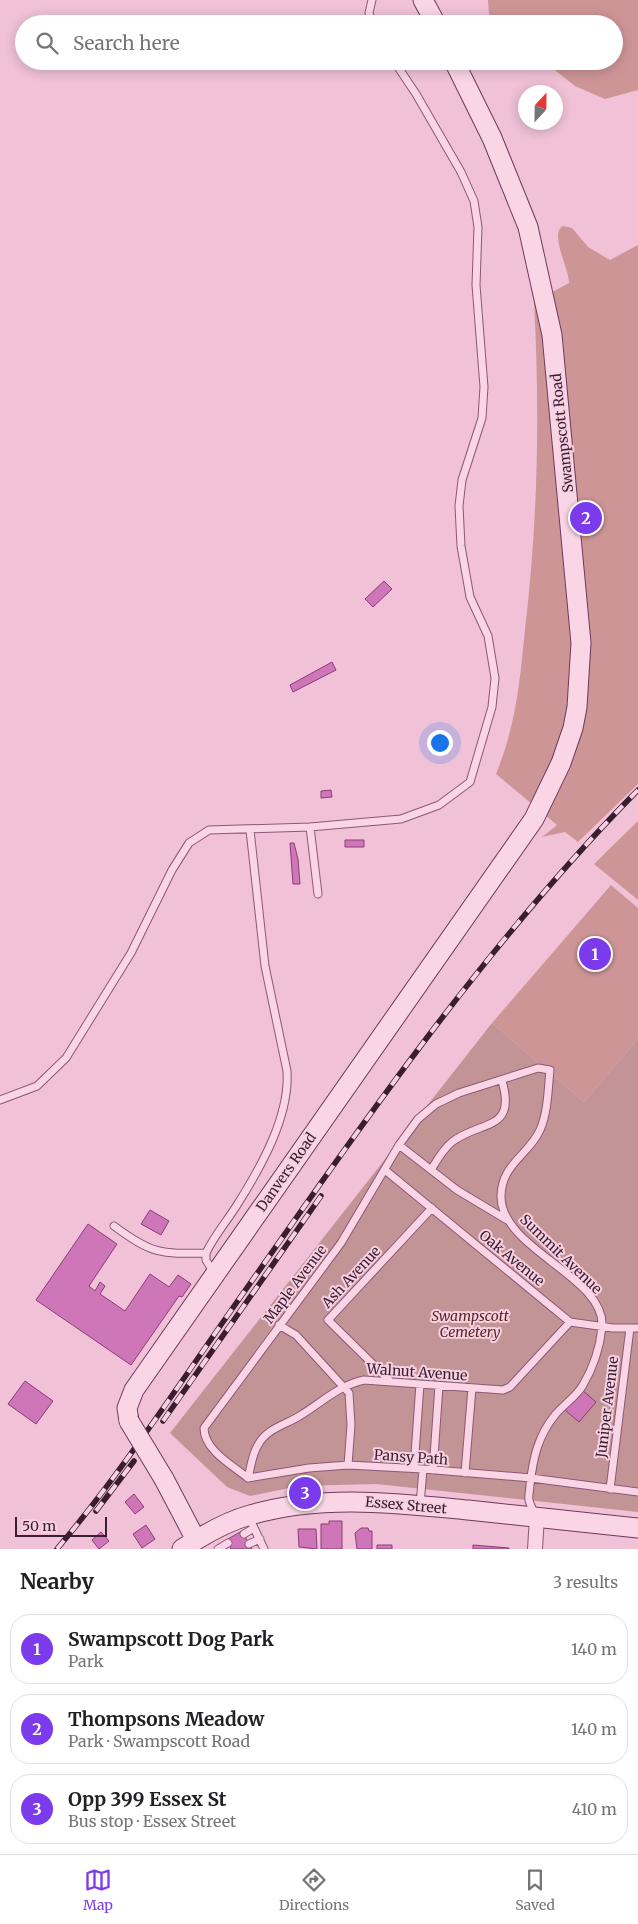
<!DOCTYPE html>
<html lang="en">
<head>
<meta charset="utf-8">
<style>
  body { margin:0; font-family:Merriweather,serif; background:#f2f2f2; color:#202124 }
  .compass { position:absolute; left:518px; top:85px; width:45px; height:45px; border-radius:50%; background:#fff; box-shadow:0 2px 12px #0003; rotate:22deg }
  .scale { position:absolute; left:15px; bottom:12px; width:92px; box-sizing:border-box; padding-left:5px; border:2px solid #391d30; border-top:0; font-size:14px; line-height:18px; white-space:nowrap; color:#391d30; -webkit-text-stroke:4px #f7d1e2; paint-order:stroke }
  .you { position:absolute; left:439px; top:742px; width:18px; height:18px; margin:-12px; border:4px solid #fff; border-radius:50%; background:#1a73e8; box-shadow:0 0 0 8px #1a73e833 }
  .badge { display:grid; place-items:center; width:32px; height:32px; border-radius:50%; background:#7c3aed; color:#fff; font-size:16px; font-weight:700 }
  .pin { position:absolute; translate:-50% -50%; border:2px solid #fff; box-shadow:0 1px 5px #0006 }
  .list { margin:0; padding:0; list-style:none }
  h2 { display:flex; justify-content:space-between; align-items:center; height:65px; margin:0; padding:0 20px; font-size:21px }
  h2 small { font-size:16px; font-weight:400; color:#757577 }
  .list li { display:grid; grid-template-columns:32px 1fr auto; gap:15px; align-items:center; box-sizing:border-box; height:70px; margin:0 10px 10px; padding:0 10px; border:1px solid #e0e0e0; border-radius:20px }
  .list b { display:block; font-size:19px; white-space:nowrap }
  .list p { margin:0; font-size:16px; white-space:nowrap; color:#757577 }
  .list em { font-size:16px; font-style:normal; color:#757577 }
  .icon { flex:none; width:28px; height:28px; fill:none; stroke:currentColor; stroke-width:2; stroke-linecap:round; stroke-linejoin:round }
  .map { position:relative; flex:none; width:638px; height:1549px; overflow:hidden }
  .search { position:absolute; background:#fff; box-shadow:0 2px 12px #0003; left:15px; right:15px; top:15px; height:55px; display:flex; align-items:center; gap:12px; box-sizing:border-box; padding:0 18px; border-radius:28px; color:#757577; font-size:19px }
  .sheet { height:305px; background:#fff }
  nav { display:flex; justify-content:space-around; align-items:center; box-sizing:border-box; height:70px; border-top:1px solid #e0e0e0; background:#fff; font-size:14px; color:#757577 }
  nav a { display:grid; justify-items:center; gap:2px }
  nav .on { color:#7c3aed }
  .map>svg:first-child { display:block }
  .green { fill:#ce9597 }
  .cemetery { fill:#c39496 }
  .building { fill:#cf76b8; stroke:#8a3d78 }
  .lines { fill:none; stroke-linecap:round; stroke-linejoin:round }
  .lane-casing { stroke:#8a5877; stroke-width:9 }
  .street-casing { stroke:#8a5877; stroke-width:16 }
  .secondary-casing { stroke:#6c3b5b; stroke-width:21 }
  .lane { stroke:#fad5e6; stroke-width:7 }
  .street { stroke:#fad5e6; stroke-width:14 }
  .secondary { stroke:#fad5e6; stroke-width:19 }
  .rail-casing { stroke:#391d30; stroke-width:5.5 }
  .rail { stroke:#f7d1e2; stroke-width:4; stroke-dasharray:11; stroke-linecap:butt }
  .secondary-bridge-casing { stroke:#6c3b5b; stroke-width:21; stroke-linecap:butt }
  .secondary-bridge { stroke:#fad5e6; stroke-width:19 }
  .labels { text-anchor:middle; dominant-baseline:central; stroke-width:4; stroke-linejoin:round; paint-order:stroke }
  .street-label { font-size:14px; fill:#391d30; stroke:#f7d1e2 }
  .park-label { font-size:14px; font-style:italic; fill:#562723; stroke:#f7d1e2 }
</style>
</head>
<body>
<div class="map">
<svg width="638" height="1549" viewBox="0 0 638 1549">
  <rect width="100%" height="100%" fill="#f0c1d7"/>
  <path class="green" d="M488,0H638V90L605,99L575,86L543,61H614V24H501L489,14Z
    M563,226L572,228L588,247L610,260L638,245V784L578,842L565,832L542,837L557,825L496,774C516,725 520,681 525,629C538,521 540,411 534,302L569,283C569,268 549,234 563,226Z
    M638,821V900L594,864Z
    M611,885L638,908V1039L584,1102L492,1023Z"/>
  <path class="cemetery" d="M492,1023L584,1102L638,1039V1512L376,1484L299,1486L250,1496L227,1487L170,1433Z"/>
  <path class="building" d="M384,581L392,589L373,607L365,599Z
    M332,662L336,670L293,692L290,685Z
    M331,790L332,797L321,798V791Z
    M345,840H364V847H345Z
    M290,843H294L298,859L300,884H293Z
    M150,1210L169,1221L161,1235L141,1224Z
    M88,1224L117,1244L89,1286L95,1291L100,1282L105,1286L100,1294L125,1311L150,1274L169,1287L178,1275L191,1284L182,1297L179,1296L131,1365L36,1300Z
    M25,1381L53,1401L36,1424L8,1404Z
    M582,1390L596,1402L579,1422L565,1410Z
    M134,1494L144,1507L135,1514L125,1502Z
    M329,1521H342V1549H321V1524H329Z
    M146,1525L155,1539L142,1548L133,1534Z
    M361,1528H368L369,1531H372V1549H357L355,1533Z
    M298,1529H316L317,1549L299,1547Z
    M242,1531L252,1549H231L226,1540Z
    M101,1532L109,1541L99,1549L92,1540Z
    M377,1545H392V1549H377Z
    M473,1545L509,1548V1549H473Z"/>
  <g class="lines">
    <g class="lane-casing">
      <path id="lane" d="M372,0L369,13L373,24
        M310,827L318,894
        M0,1100L37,1086L66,1058L131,953L172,870L189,843L209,830L310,827L401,819L439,805L470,782L492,707L495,678L488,636L470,597L461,546L459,506L462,480L482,418L484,387L476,285L478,227L474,201L461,172L416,94L394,61
        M399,1145L457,1190L507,1220
        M385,1170L570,1322L613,1328H638
        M431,1170C437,1160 443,1149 452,1142C480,1120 517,1132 502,1081
        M114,1226C152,1254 160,1254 206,1253
        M214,1273L206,1260V1253C214,1236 227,1221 237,1205C261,1167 290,1116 287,1071L265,966L250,830
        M279,1325L296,1335L349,1393L351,1425L348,1465
        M390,1381L328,1320L432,1208
        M414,1468L420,1384
        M433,1470L439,1386
        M465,1473L472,1388
        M248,1478C232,1465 204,1450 204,1428L341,1243L399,1145L418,1119L436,1104L459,1093L538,1068L550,1070C548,1089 548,1112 540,1130C529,1155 501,1164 501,1197C502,1250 606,1277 602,1327C600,1347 593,1368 583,1385C577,1396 563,1405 555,1415C538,1436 533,1458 530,1485C530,1490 528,1496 529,1500C530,1505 533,1510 535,1514
        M248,1478C251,1467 252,1454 258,1445C267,1428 286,1425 301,1415C322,1402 340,1385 364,1380L503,1390L510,1387L570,1322
        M248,1478L309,1468L348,1465L423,1469L531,1478L638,1492
        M610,1489L630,1328
        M420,1505L423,1469
        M248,1515L264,1549
        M244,1534L254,1528
        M249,1544L260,1539
        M218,1549L228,1543"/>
    </g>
    <g class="street-casing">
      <path id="street" d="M535,1549L537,1517"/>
    </g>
    <g class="secondary-casing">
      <path id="secondary" d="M423,0L436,24
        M129,1421L127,1408L134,1390L534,819L561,763L573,728L577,707L581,643L552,335L528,227L492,138L454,61
        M164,1479L196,1540
        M182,1549C203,1535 225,1522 250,1515C321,1494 396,1503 468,1510C525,1516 581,1522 638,1528"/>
    </g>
    <use href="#lane" class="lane"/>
    <use href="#street" class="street"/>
    <use href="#secondary" class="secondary"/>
    <g class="rail-casing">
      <path id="rail" d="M163,1421L321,1196
        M96,1511L134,1461
        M57,1549C120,1474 174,1392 230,1312C357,1132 482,948 638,790"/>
    </g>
    <use href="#rail" class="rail"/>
    <g class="secondary-bridge-casing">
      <path id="secondary-bridge" d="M129,1421L164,1479"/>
    </g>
    <use href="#secondary-bridge" class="secondary-bridge"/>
  </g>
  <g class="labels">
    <g class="street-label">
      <text transform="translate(562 433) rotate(-96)">Swampscott Road</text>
      <text transform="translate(286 1172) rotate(-55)">Danvers Road</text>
      <text transform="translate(561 1254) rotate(44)">Summit Avenue</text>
      <text transform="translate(512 1258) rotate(39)">Oak Avenue</text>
      <text transform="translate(351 1277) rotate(-47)">Ash Avenue</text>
      <text transform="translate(295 1284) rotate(-53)">Maple Avenue</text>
      <text transform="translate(417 1372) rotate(4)">Walnut Avenue</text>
      <text transform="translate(607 1407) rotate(-83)">Juniper Avenue</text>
      <text transform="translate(411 1457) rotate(4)">Pansy Path</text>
      <text transform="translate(406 1505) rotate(5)">Essex Street</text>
    </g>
    <g class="park-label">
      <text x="470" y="1316">Swampscott<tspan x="470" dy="16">Cemetery</tspan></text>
    </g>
  </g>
</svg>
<svg class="compass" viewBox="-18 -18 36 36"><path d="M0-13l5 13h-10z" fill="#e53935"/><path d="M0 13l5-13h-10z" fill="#757577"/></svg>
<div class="scale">50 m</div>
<div class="you"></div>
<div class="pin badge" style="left:595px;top:954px">1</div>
<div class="pin badge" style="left:586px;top:518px">2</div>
<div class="pin badge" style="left:305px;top:1493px">3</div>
<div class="search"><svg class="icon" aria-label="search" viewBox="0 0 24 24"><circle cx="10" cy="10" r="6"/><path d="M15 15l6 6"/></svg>Search here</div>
</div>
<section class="sheet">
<h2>Nearby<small>3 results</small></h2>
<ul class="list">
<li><span class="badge">1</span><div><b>Swampscott Dog Park</b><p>Park</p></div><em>140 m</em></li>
<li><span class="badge">2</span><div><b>Thompsons Meadow</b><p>Park · Swampscott Road</p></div><em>140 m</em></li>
<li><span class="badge">3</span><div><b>Opp 399 Essex St</b><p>Bus stop · Essex Street</p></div><em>410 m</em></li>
</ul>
</section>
<nav>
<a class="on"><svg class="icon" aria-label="map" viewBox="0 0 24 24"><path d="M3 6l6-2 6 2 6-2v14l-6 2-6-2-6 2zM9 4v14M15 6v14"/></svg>Map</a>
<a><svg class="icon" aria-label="directions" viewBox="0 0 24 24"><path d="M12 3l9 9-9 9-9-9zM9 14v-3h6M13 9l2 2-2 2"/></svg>Directions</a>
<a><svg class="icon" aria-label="saved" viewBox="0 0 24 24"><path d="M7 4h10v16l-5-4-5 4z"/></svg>Saved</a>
</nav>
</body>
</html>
